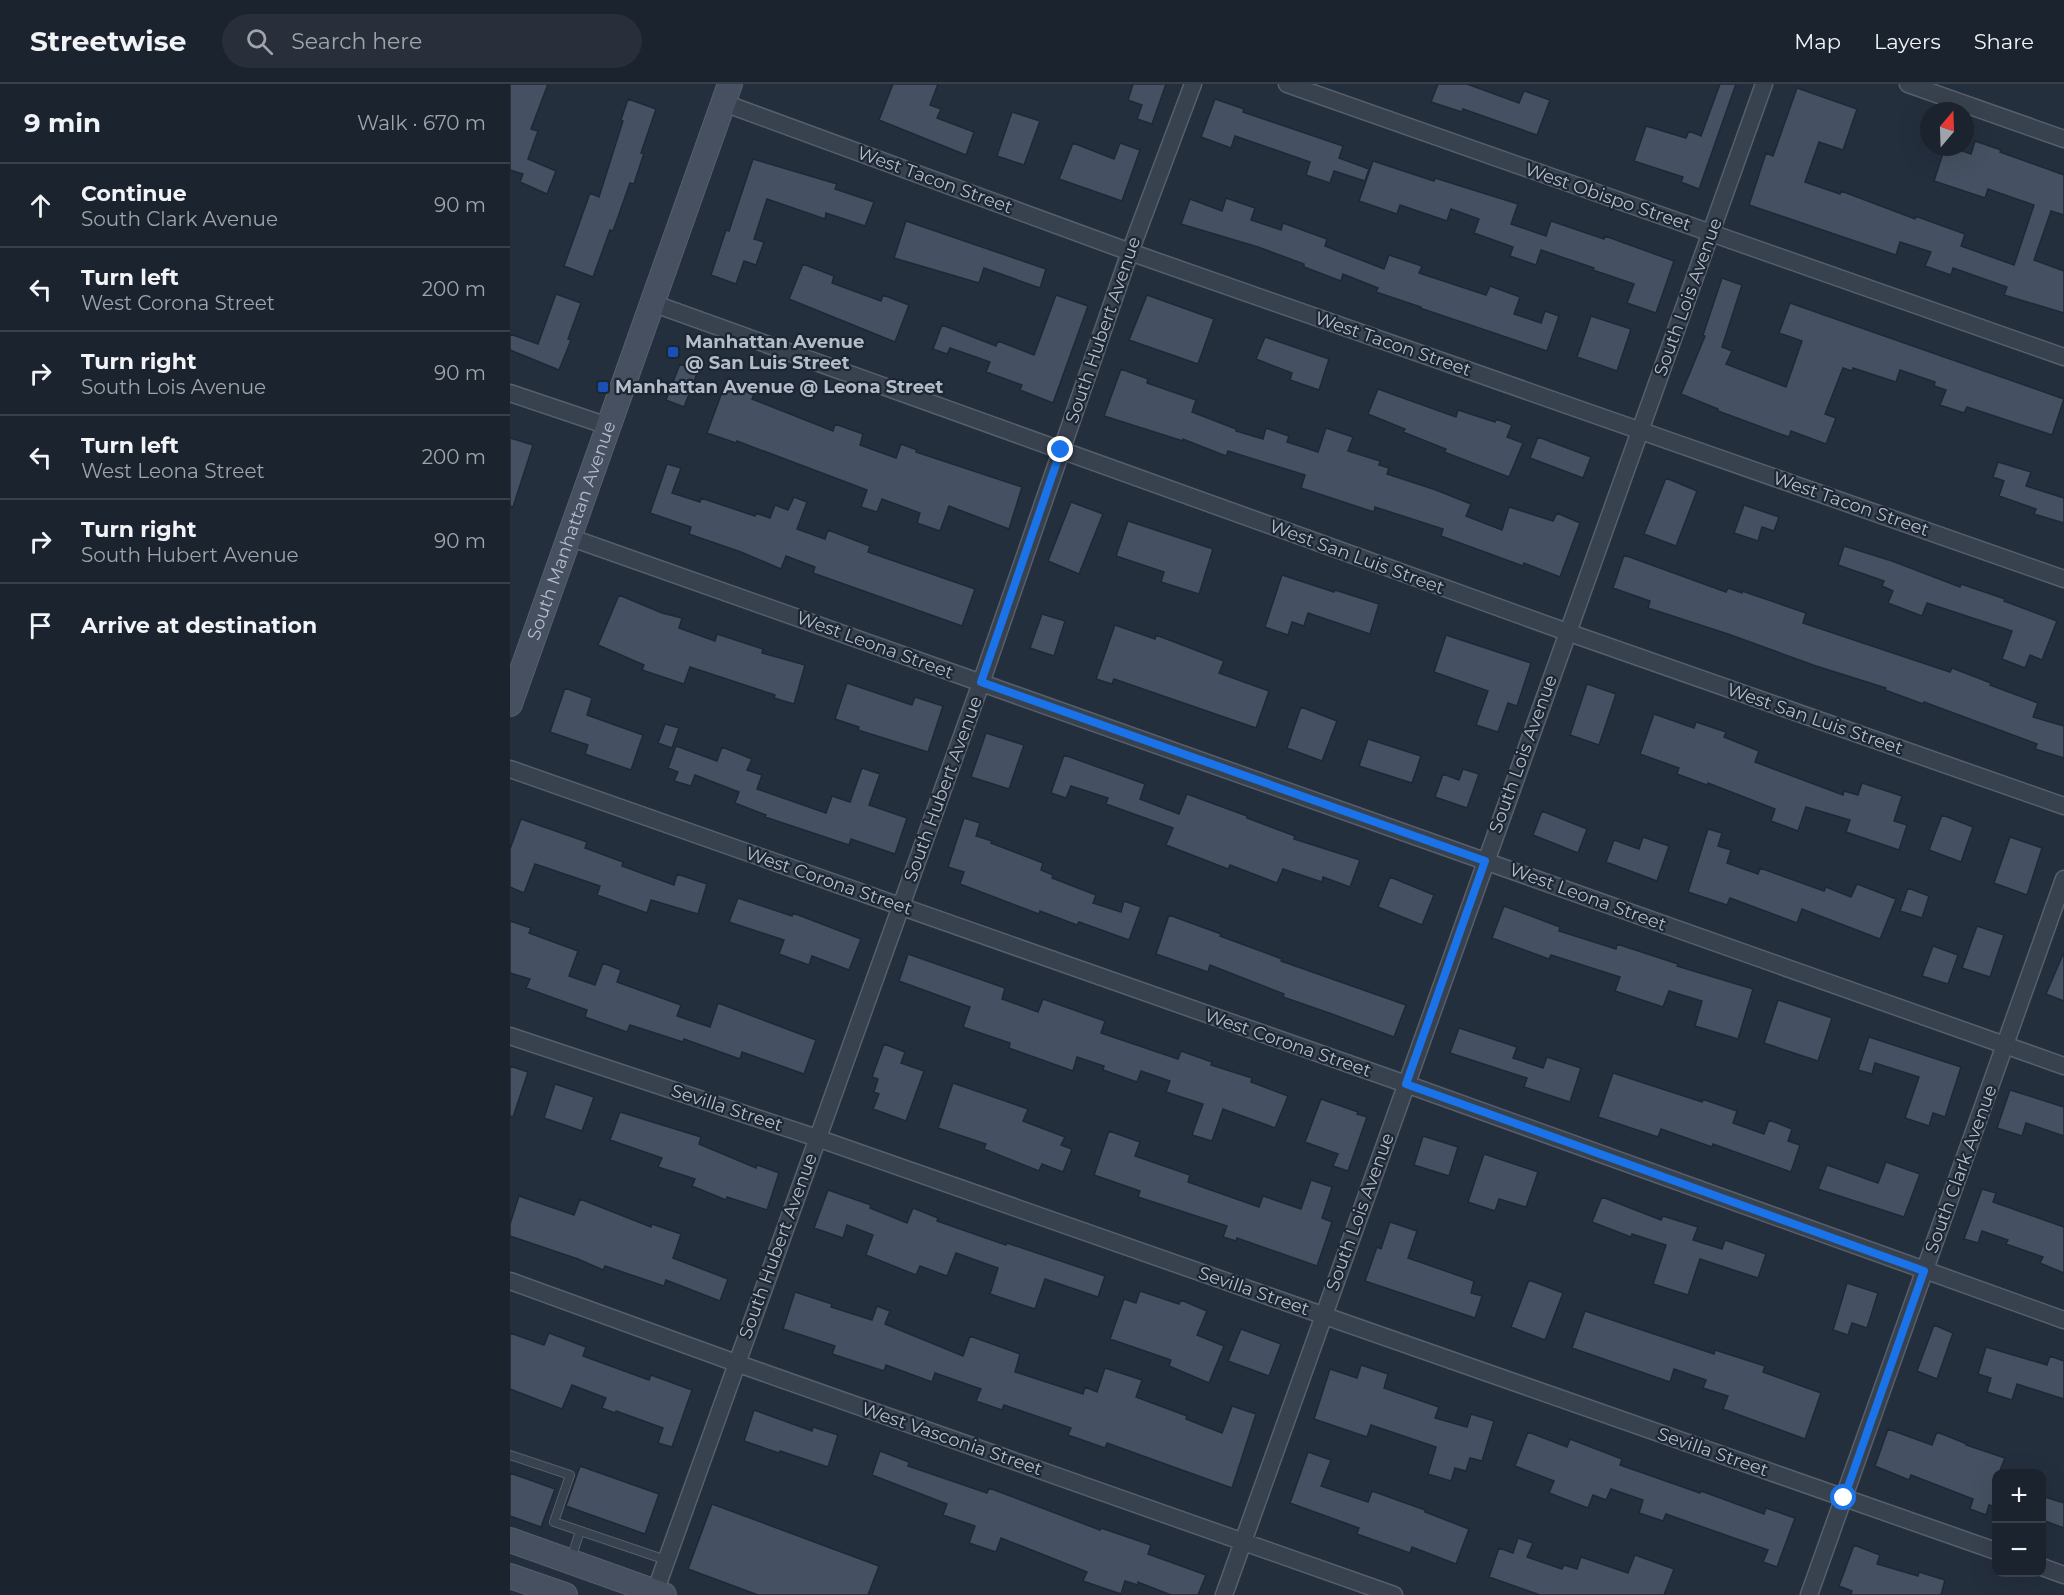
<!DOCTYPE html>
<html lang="en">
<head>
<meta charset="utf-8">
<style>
  body { margin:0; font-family:Montserrat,sans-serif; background:#282f3a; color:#f1f3f6 }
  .controls { position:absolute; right:18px; bottom:18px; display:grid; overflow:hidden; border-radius:12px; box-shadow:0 6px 24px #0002 }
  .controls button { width:54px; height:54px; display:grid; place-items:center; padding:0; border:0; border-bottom:2px solid #39404a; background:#1b232e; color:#f1f3f6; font:30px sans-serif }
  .compass { position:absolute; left:1410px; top:18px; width:54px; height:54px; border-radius:50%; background:#1b232e; box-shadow:0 6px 24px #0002; rotate:19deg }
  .stop { position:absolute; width:18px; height:18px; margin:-14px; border:4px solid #1a73e8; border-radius:50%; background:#fff }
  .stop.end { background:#1a73e8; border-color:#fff; box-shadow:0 2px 6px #0008 }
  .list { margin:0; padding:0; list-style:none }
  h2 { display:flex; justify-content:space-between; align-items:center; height:78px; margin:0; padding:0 24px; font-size:26px }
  h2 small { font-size:20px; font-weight:400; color:#a0a4aa }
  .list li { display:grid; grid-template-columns:39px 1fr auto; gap:18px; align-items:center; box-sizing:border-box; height:84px; padding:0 24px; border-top:2px solid #39404a }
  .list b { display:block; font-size:22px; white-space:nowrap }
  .list p { margin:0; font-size:20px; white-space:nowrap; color:#a0a4aa }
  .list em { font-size:20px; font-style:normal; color:#a0a4aa }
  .icon { flex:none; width:33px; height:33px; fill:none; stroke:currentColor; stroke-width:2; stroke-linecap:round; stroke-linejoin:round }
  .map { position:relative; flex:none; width:1554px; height:1511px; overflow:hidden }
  header { display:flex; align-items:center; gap:36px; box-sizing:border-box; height:84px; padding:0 30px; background:#1b232e; border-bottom:2px solid #39404a }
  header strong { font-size:28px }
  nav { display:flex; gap:33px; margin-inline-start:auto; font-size:21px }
  .search { width:420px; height:54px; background:#282f3a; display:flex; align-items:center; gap:15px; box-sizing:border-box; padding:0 21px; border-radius:33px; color:#a0a4aa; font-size:22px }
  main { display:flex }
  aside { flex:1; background:#1b232e }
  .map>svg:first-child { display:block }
  .building { fill:#455162; stroke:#1f2835; stroke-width:1.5 }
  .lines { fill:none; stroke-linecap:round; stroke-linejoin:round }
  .lane-casing { stroke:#565f6c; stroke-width:10 }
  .street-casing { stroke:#565f6c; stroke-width:19 }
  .secondary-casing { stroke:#565f6c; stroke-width:26 }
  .lane { stroke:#38414e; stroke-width:8 }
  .street { stroke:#38414e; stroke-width:16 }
  .secondary { stroke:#465061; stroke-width:24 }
  .route { stroke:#1a73e8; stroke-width:8 }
  .transit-dot { fill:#1a4fb4; stroke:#1d2633; stroke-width:2 }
  .labels { text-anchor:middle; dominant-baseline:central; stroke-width:4.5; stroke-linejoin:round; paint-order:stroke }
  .street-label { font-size:18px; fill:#b4bcc9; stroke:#1d2633 }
  .poi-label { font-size:18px; font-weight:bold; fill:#b4bcc9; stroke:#1d2633; text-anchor:start }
</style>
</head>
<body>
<header>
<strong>Streetwise</strong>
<div class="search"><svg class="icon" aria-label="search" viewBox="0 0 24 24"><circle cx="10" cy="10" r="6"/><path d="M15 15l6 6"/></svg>Search here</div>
<nav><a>Map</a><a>Layers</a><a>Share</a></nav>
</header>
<main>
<aside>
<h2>9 min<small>Walk · 670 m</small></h2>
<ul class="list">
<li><svg class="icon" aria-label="ahead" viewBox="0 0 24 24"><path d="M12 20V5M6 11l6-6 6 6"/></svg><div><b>Continue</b><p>South Clark Avenue</p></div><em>90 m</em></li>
<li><svg class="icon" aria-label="left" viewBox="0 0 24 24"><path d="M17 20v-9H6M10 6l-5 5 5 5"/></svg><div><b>Turn left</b><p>West Corona Street</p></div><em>200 m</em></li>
<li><svg class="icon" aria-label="right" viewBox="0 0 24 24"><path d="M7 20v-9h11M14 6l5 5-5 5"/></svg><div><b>Turn right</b><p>South Lois Avenue</p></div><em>90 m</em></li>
<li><svg class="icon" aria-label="left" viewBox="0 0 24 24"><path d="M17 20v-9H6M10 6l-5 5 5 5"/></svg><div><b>Turn left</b><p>West Leona Street</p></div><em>200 m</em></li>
<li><svg class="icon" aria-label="right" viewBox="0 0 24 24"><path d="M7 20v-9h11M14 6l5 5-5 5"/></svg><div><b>Turn right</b><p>South Hubert Avenue</p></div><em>90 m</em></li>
<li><svg class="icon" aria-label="arrive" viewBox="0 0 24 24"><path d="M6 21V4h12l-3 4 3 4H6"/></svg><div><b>Arrive at destination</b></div></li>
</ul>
</aside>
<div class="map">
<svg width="1554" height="1511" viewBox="0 0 1554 1511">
  <rect width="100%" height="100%" fill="#242f3e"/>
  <path class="building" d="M0,0H38L21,45L28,47L18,75L46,87L37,110L10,98L13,90L0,86Z
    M383,0H428L420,21L431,25L427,34L464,48L456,71L369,36Z
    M623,0H656L642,40L627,35L632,21L618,16Z
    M928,0H957L1009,19L1014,7L1040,16L1027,51L953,25L952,28L921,18Z
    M1210,0H1226L1189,105L1171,98L1173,93L1124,77L1136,42L1176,54L1179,47L1191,52Z
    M1287,4L1347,25L1333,66L1309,58L1295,98L1330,110L1331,107L1405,135V132L1455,150L1451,162L1504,181L1524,121L1478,105L1475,114L1424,97L1435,63H1441L1461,70L1465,57L1491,66L1490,68L1554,91V131L1541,127L1524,176L1554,187V229L1494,211L1497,203L1443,184L1441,191L1415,182L1421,168L1390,158L1386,171L1239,121L1256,69L1263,72Z
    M118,15L146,25L131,69H134L124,100L120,99L103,147L100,146L83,193L54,182L80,109L89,113L113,37L111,36Z
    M705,15L734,25L733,28L833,62L829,74L859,85L855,97L824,87L820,99L796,91L800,78L725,52L721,64L691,53Z
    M502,28L530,37L514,81L487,72Z
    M563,59L604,75L610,59L630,66L612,117L549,95Z
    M243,75L327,100L325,105L364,118L355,142L316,129L315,135L257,115L244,155L254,158L246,181L234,177L226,200L201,191L216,146L219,147Z
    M863,77L924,97L925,94L1008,120L1001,140L1036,152L1041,137L1094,155L1095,152L1164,177L1146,229L1117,219L1124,200L1083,186L1084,184L1031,166L1026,181L1000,172L1003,163L964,149L969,135L941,125L937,137L890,121L887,130L849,117Z
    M716,114L745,124L741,136L771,146L773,139L817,155L815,162L874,185L879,171L912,182L909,189L976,211L980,202L1010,213L1004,230L1031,239L1035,227L1049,232L1037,267L910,224L911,223L866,208L868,204L833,190L831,197L794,183V180L748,163L671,140L680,115L712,127Z
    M396,137L536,185L530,204L474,184L469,199L384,174Z
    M293,180L324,192L322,199L371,217L373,211L399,221L385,258L279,215Z
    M1212,194L1232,201L1212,263L1222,267L1216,280L1276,303L1292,257L1269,249L1280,219L1554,315L1542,351L1457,323L1454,329L1430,321L1436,306L1424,302L1425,298L1390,286L1386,298L1343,284L1342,287L1333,284L1315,330L1326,334L1316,360L1281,347L1279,353L1208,327V325L1171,310L1195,252L1193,251Z
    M46,210L71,219L58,255L61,256L49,286L0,266V250L28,260Z
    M546,211L578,222L543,319L510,306L512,301L476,288L480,278L440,264L437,270L423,265L432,241L486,262L488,257L524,271Z
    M637,211L704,235L688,280L619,256Z
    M1081,232L1121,245L1107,287L1067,273Z
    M755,253L819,275L809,306L780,296L782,289L746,275Z
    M170,280L188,287L174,323L156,316Z
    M611,285L638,295L637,299L686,316L682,328L726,345V347L753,355L756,344L779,352L777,358L808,368L816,344L843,353L838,367L870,377L869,381L879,384L877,390L926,406L961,420L956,432L992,446L999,423L1043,437L1047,429L1070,439L1050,493L1014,479L1013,482L931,452L933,445L865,423L864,428L791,404L795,391L718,367L716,372L673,355V357L594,332Z
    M215,300L244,310L242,315L323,347L325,340L353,350L350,361L386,374L391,360L407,366L406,368L512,403L499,445L439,422L430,447L407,439L410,429L372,415L367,428L351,423L357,406L227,357L226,359L197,349Z
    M868,305L946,333L948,326L985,338L986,335L1002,341L997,353L1013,359L999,393L934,368L936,365L893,348L895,345L858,330Z
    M1028,353L1081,373L1073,394L1020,374Z
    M0,354L23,361L3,423L0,422Z
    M1488,378L1521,388L1516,402L1554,414V439L1524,430L1526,425L1489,412L1494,397L1483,393Z
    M157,380L171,384L162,409L190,418L191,414L245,432L246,429L260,434L265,421L278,426L284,413L297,418L287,445L315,455L318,446L360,462L358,468L465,505L452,542L303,489L305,483L276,472L271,485L231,468L179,450L181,443L140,429Z
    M1156,394L1187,407L1166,462L1134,450Z
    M561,418L593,430L569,490L538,477Z
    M1234,421L1269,433L1264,447L1252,443L1248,457L1224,449Z
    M618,437L703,465L689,510L651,498L654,488L606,472Z
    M1334,462L1382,477L1450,503L1451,500L1495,515L1494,517L1547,537L1532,576L1520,571L1515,584L1492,575L1502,547L1417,519L1412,532L1378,519L1383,507L1372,502L1374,497L1328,481Z
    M1114,471L1216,508L1218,504L1232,509V507L1296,529L1293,539L1440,588L1442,584L1481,599L1480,601L1528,619L1523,633L1554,642V674L1525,665L1527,660L1414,618L1413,620L1375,606L1376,604L1306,582L1218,550L1138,524L1140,517L1103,504Z
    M772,491L824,508L825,506L869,520L860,550L798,529L794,542L782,538L778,551L755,543Z
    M109,511L152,529L172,534L169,544L205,557L207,550L253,565L252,569L295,581L284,620L264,614L265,611L180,583L174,600L132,586L134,581L88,561Z
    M532,530L555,537L544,572L520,564Z
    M605,541L645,555L646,551L714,577L709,589L759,607L746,644L604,595L602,600L586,595Z
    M936,551L1021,579L1007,622L998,619L988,648L966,641L978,607L924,588Z
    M337,599L402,621L405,613L433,622L418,668L348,646L349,643L325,635Z
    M1077,600L1106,610L1089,661L1060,651Z
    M55,604L82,614L77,631L133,651L121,686L75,670L78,661L40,648Z
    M791,623L827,637L812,677L777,664Z
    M1144,630L1184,644L1186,638L1216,648L1214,653L1249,667L1245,678L1333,711L1334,707L1348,711L1352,699L1392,712L1384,737L1397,741L1389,766L1336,748L1340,736L1296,723L1288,747L1261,737L1265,725L1198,699L1197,701L1167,690L1169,684L1130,670Z
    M155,640L169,644L162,664L148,659Z
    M476,649L514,661L499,705L461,693Z
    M858,655L911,672L902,699L849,682Z
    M166,662L207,677L212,663L242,675L237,686L252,691L247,705L316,729L322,712L340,718L352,684L370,690L359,721L397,734L385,770L341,755L339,761L255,733L256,731L225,719L229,708L185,691L181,702L164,697L168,688L158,684Z
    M554,671L635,700L630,715L669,730L677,710L737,732V734L785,752L784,755L850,776L840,803L813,793L812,798L773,785L767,799L720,781L718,785L656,761L663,744L596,720L598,714L561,702L556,714L541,709Z
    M953,685L969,690L957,724L925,713L933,690L949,696Z
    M1032,727L1077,745L1068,769L1023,751Z
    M1432,731L1463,743L1451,778L1419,766Z
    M454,734L470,739L466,752L482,757L481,759L533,779L531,786L543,791L542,794L586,811L583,819L611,828L614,817L631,823L619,856L569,838L567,841L530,827L529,830L450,800L454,788L438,783Z
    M11,735L77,758L75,764L113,778L112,782L164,801L167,790L197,800L188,830L141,816L137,829L87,811L90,802L25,780L14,809L0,803V765Z
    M1198,745L1212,749L1208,762L1221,766L1217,779L1248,790L1250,784L1314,807L1316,803L1341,813L1347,800L1386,815L1370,855L1292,825L1287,839L1220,814L1217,821L1178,808Z
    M1133,753L1159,762L1147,797L1096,778L1104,756L1129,765Z
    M1500,753L1532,764L1517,811L1484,799Z
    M880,793L924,811L912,841L868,823Z
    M1398,804L1419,812L1412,834L1390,827Z
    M228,814L282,832L283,829L351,855L339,886L302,872L299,881L269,870L274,856L219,838Z
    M994,822L1050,843L1049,847L1106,865L1107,860L1168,880L1167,882L1243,905L1228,955L1185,942L1192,917L1159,907L1153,923L1105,907L1110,893L1041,871L1039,875L982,854Z
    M659,831L711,850L710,852L772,875L771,877L896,921L884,953L822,930L773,913L774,910L700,881L698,888L646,870Z
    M0,837L21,844L19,849L68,867L59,892L85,901L93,879L111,886L107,898L171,921L167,932L200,943L208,919L306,956L294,990L232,968L230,975L174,955L173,958L120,941L117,948L75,933L77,926L16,904L20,895L0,889Z
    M1467,842L1494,851L1480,893L1452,884Z
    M1423,862L1448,871L1438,900L1412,892Z
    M1554,868V917L1536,910Z
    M398,870L495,904L492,915L528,928L533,915L595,937L591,949L668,975L671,967L702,978L701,981L742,994L741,998L778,1012L765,1044L713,1025L702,1057L682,1051L693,1020L656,1008L660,997L631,987L627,998L593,986L594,982L567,973L563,987L499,964L500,959L453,943L460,923L389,897Z
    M1268,916L1322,934L1308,977L1254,959Z
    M949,944L1007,963L1003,974L1033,984L1037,973L1071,984L1060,1018L1014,1003L1017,994L940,969Z
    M1359,953L1451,983L1435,1033L1423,1029L1419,1042L1395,1034L1409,993L1365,979L1362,990L1348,986Z
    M374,960L395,968L391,979L414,987L396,1037L363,1025L369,1010L364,1008L368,995L362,993Z
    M0,982L18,988L3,1033L0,1032Z
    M1103,989L1192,1018V1015L1227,1027L1223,1039L1254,1050L1259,1036L1282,1045L1278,1057L1290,1061L1281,1088L1203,1060L1202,1063L1151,1045L1148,1053L1088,1033Z
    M443,999L518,1025L513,1037L555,1053L551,1061L562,1065L553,1088L532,1080L529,1087L474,1065L476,1060L428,1044Z
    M45,1000L84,1013L72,1047L34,1034Z
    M1500,1006L1554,1023V1052L1516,1039L1512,1052L1487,1044Z
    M811,1015L848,1028L847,1030L857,1033L838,1087L823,1082L828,1070L795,1058Z
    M110,1028L191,1053L189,1060L246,1084L247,1081L269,1089L257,1126L217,1113L216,1116L182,1102L185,1095L148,1083L152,1074L100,1056Z
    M599,1047L630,1058L625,1072L680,1091L678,1098L749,1123L753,1112L791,1125L801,1096L822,1103L812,1134L822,1138L807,1182L727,1154L726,1157L713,1153L717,1142L628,1113L630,1107L584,1091Z
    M913,1052L948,1063L939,1092L904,1081Z
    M974,1070L1028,1088L1016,1123L989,1115L985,1127L958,1118Z
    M1376,1078L1410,1090L1394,1133L1308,1105L1317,1081L1368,1099Z
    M1472,1105L1486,1109L1483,1118L1554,1143V1189L1530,1179L1533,1173L1496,1160L1498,1156L1472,1147L1468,1159L1454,1155Z
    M318,1106L361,1121L360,1124L397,1139L403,1124L428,1134L427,1137L496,1161L497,1159L595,1192L588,1213L535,1195L525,1225L480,1210L488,1184L446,1169L437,1192L410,1182L406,1191L356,1171L363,1151L337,1141L333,1154L304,1144Z
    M9,1112L64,1131L70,1115L141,1143L142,1140L171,1150L163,1174L218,1195L210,1217L156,1196L154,1202L95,1182L93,1186L68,1175L0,1152V1140Z
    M1092,1113L1151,1136L1153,1132L1188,1143L1183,1156L1212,1165L1215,1156L1256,1170L1248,1194L1190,1175L1178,1211L1143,1200L1156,1161L1122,1150L1121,1153L1082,1138Z
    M880,1138L907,1147L898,1174L964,1197L961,1209L972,1212L965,1234L855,1197L867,1163L871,1165Z
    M1019,1196L1053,1209L1035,1256L1001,1243Z
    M1337,1199L1368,1209L1357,1244L1342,1239L1338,1251L1323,1246Z
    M630,1207L669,1220L671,1216L697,1227L687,1251L714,1262L699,1299L659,1282L661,1276L600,1255L614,1215L626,1219Z
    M285,1208L322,1220L321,1223L362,1236L367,1222L380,1227L375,1240L453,1272L460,1252L510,1270L505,1288L573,1310L575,1303L587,1308L595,1284L632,1296L626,1313L677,1332L676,1335L712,1349L722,1322L746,1330L722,1404L597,1359L595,1364L558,1351L561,1344L494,1321L492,1326L466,1317L471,1305L425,1289L422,1298L376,1281L374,1287L322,1270L325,1262L273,1245Z
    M1075,1227L1204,1270L1205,1266L1255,1282L1253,1288L1311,1309L1295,1355L1213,1325L1218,1312L1193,1304L1196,1296L1164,1285L1160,1298L1062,1264Z
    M1424,1241L1443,1249L1427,1295L1407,1287Z
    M731,1245L771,1260L759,1292L718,1277Z
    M0,1249L34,1261L39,1249L76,1263L73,1272L139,1296L141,1291L182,1306L162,1363L148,1359L153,1344L106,1327L105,1329L92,1324L96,1314L62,1301L52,1325L0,1305Z
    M1476,1263L1537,1281L1540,1272L1554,1277V1315L1507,1300L1502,1316L1477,1308L1481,1294L1468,1290Z
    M851,1281L878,1290L874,1304L929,1323L925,1334L957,1343L961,1330L984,1337L972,1377L960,1374L956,1387L945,1384L941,1397L918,1390L926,1363L861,1341L857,1353L804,1335L820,1285L847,1294Z
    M244,1326L302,1347L303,1343L328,1351L318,1383L270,1367L269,1369L234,1357Z
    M1378,1345L1422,1361L1427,1348L1457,1360L1456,1361L1495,1374L1489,1389H1486V1423L1479,1421L1476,1431L1460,1425L1463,1415L1401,1391L1399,1396L1365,1382Z
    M1018,1348L1057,1363L1060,1355L1112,1375L1110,1381L1190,1409L1191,1407L1254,1430L1256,1424L1285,1434L1267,1483L1253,1478L1258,1466L1156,1430L1153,1437L1129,1429L1133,1416L1101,1405L1096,1416L1083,1411L1078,1424L1039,1409L1044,1397L1005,1382Z
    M370,1367L399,1378L398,1382L477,1409L479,1404L590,1446L591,1444L641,1461L638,1470L696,1491L688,1511H661L628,1498V1501L615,1497L611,1510L573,1497L577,1488L491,1454L486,1468L459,1459L465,1442L433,1431L437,1420L362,1391Z
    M798,1368L821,1376L811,1402L858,1418L862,1407L915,1426V1428L959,1445L946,1480L902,1463L900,1469L847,1450L849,1444L780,1419Z
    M70,1382L149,1410L135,1450L56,1422Z
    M0,1389L45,1405L31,1443L0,1432Z
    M1532,1412L1554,1419V1444L1532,1436Z
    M202,1420L369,1482L358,1511H248L178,1485Z
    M1008,1454L1023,1459L1017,1473L1052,1485L1054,1481L1067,1485L1071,1473L1118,1489L1125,1471L1164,1485L1154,1511H1030L979,1493L989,1464L1003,1469Z
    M1344,1461L1370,1471L1367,1480L1408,1492L1409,1488L1435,1496L1431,1511H1341L1342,1507L1329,1502Z"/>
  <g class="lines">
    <g class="lane-casing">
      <path id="lane" d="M0,1371L60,1391L44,1438L156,1476
        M61,1475L70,1447"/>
    </g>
    <g class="street-casing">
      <path id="street" d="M777,0L1554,273
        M1398,0L1554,55
        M214,19L620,168L1554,495
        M142,219L1057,548L1554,722
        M0,309L98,342
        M59,453L1554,982
        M0,685L896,1000L1554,1236
        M0,952L307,1054L1486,1467
        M0,1197L226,1279L884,1511
        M1532,1483L1554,1491
        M144,1511L471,599L620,168L683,0
        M714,1511L1254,0
        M1299,1511L1554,795"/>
    </g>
    <g class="secondary-casing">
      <g id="secondary">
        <path id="s1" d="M0,620L220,0"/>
        <path d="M0,1456L154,1511"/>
        <path d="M0,1492L55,1511"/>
      </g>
    </g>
    <use href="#lane" class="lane"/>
    <use href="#street" class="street"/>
    <use href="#secondary" class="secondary"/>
  </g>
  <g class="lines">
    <path class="route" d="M551,366L471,598L975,777L896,1000L1414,1187L1334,1414"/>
  </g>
  <g class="transit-dot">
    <rect x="157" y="262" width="12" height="12" rx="3"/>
    <rect x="87" y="297" width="12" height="12" rx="3"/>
  </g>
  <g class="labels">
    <g class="street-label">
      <text transform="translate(425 96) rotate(20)">West Tacon Street</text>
      <text transform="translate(1098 113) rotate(19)">West Obispo Street</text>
      <text transform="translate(1178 213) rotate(-70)">South Lois Avenue</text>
      <text transform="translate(593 246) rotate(-71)">South Hubert Avenue</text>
      <text transform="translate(883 260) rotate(19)">West Tacon Street</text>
      <text transform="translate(1341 420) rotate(19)">West Tacon Street</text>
      <text stroke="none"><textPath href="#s1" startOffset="184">South Manhattan Avenue</textPath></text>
      <text transform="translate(847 473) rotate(20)">West San Luis Street</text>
      <text transform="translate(365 561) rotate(20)">West Leona Street</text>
      <text transform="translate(1305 635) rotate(19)">West San Luis Street</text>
      <text transform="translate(1013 670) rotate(-70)">South Lois Avenue</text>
      <text transform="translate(433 705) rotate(-70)">South Hubert Avenue</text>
      <text transform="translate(319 797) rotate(19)">West Corona Street</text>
      <text transform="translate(1078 813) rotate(20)">West Leona Street</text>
      <text transform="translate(778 959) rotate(19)">West Corona Street</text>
      <text transform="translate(217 1024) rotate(18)">Sevilla Street</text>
      <text transform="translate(1451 1085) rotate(-70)">South Clark Avenue</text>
      <text transform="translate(850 1128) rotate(-70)">South Lois Avenue</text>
      <text transform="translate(268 1162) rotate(-70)">South Hubert Avenue</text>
      <text transform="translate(744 1207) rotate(19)">Sevilla Street</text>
      <text transform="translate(442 1355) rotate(19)">West Vasconia Street</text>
      <text transform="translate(1203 1368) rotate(19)">Sevilla Street</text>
    </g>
    <g class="poi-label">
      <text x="175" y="258">Manhattan Avenue<tspan x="175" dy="21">@ San Luis Street</tspan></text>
      <text x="105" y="303">Manhattan Avenue @ Leona Street</text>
    </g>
  </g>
</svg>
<div class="controls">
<button>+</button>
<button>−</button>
</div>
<svg class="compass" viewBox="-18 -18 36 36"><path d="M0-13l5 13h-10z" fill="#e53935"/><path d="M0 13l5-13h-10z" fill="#a0a4aa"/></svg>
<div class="stop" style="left:1334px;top:1414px"></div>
<div class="stop end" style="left:551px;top:366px"></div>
</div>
</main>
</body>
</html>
